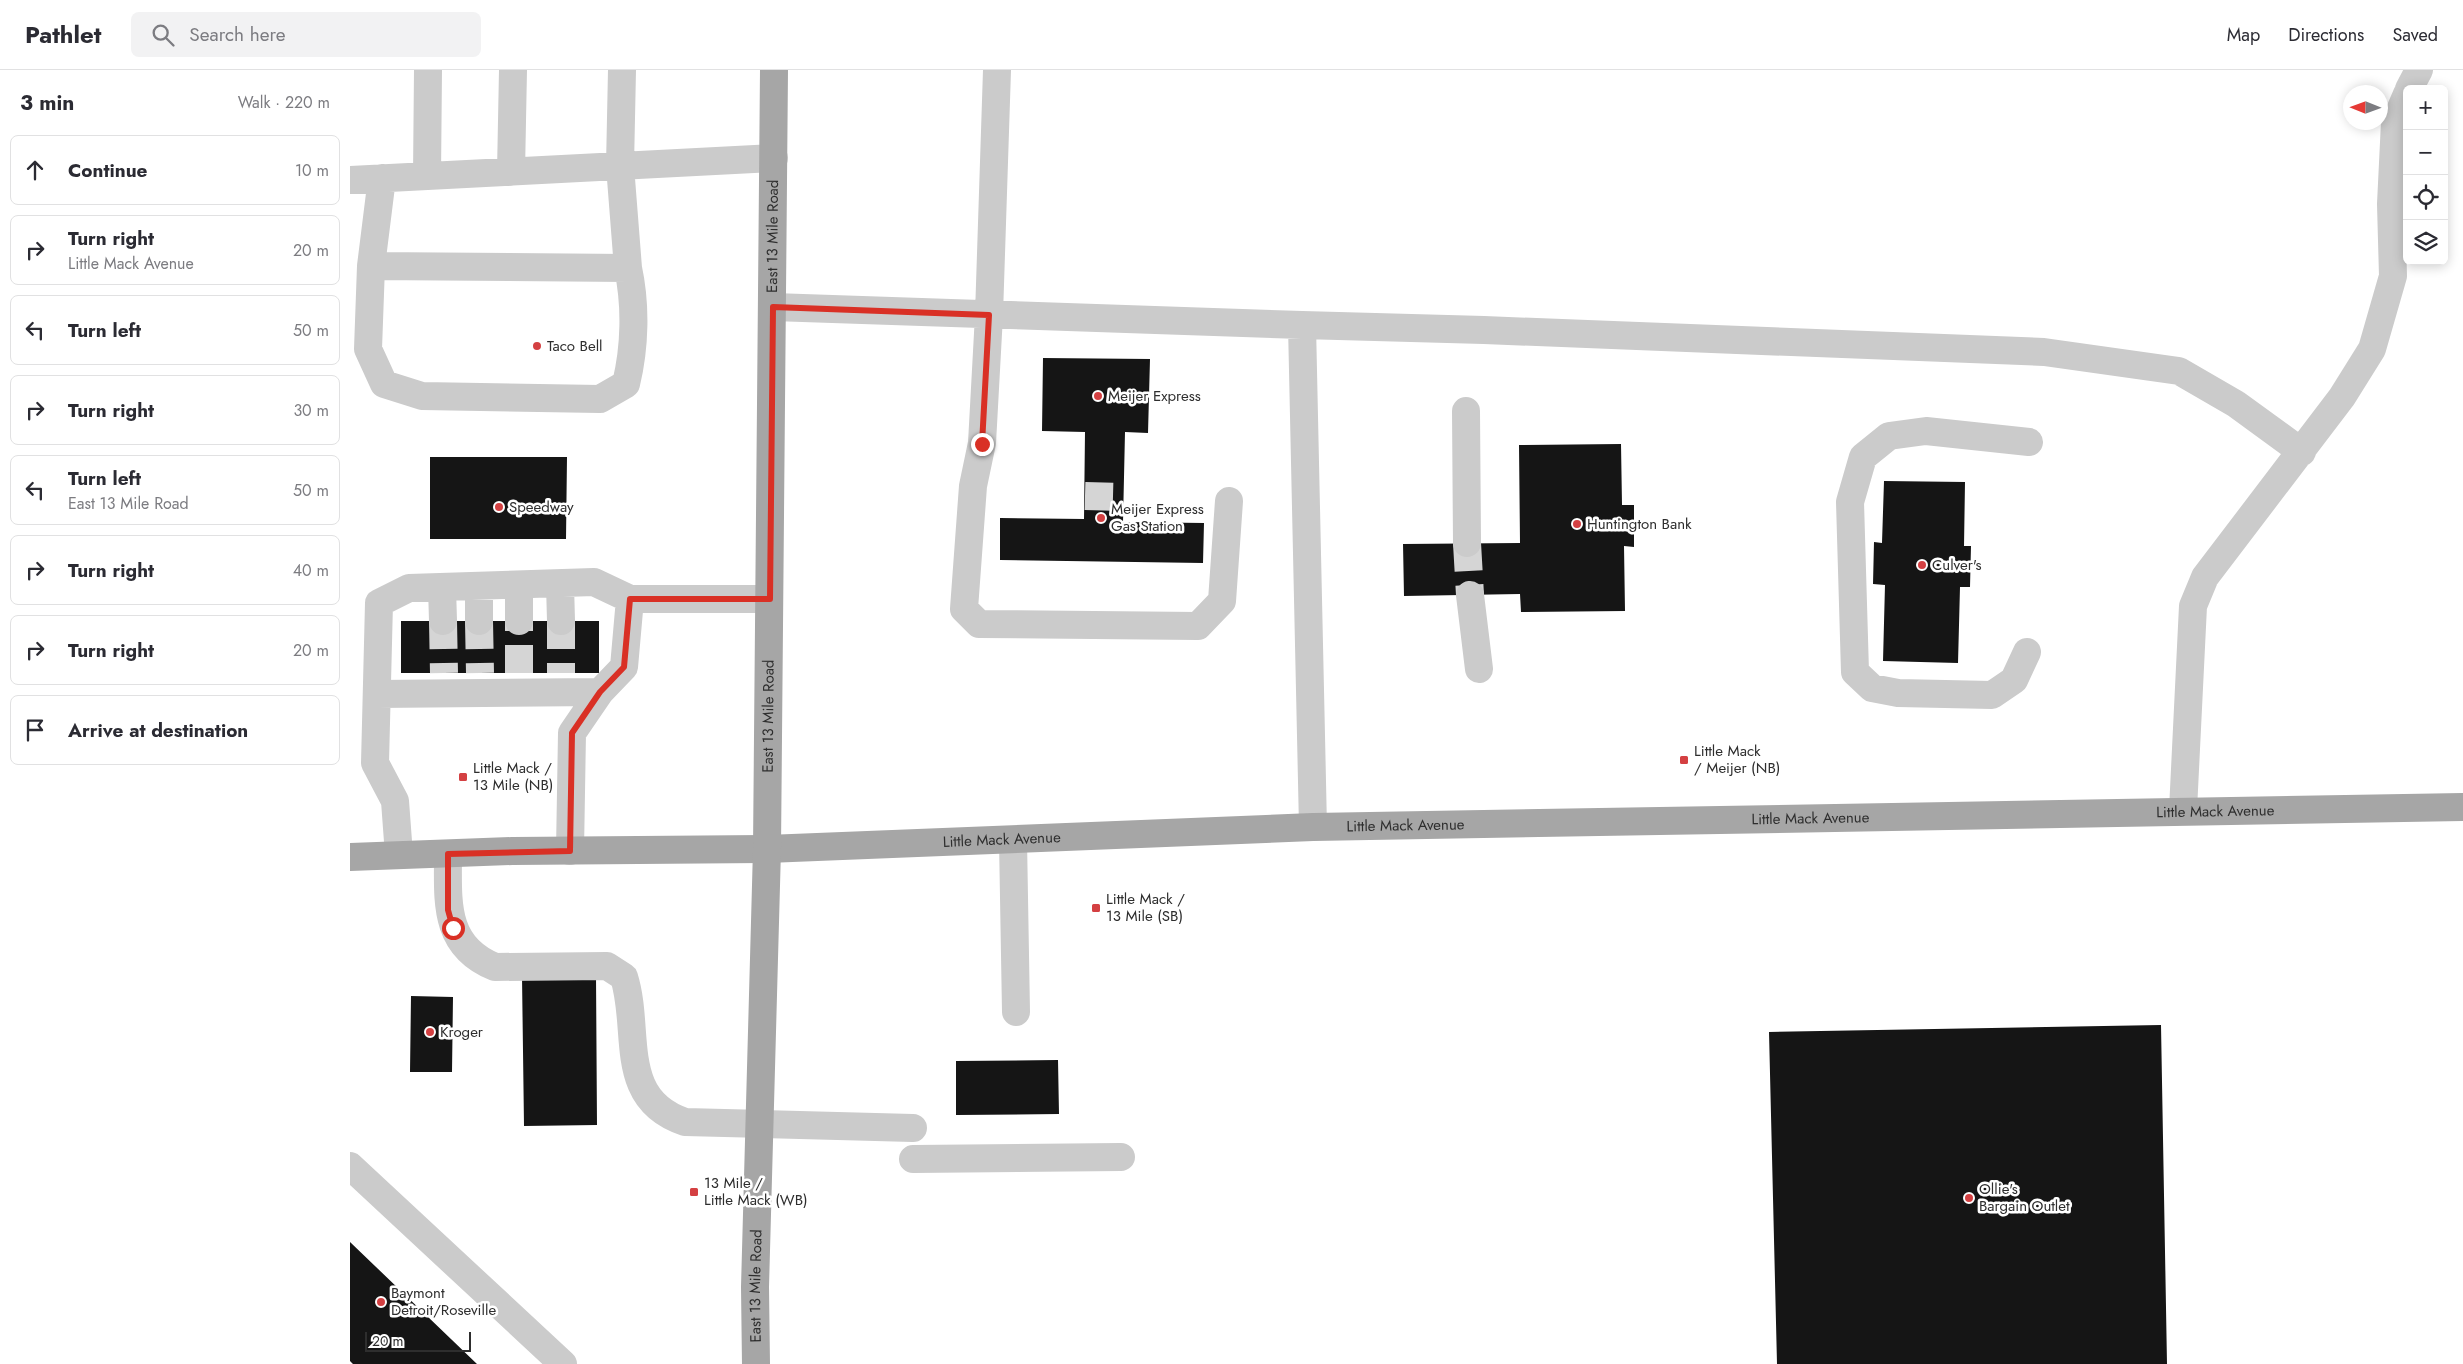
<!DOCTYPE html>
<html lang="en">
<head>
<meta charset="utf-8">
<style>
  body { margin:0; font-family:Jost,sans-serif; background:#f2f2f3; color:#2b2b33 }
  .controls { position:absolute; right:15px; top:15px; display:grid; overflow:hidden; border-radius:8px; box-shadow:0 2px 12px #0003 }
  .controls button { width:45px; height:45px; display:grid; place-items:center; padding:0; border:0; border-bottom:1px solid #e1e1e2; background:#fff; color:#2b2b33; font:25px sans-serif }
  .compass { position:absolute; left:1993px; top:15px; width:45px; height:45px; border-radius:50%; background:#fff; box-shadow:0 2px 12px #0003; rotate:271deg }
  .scale { position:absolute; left:15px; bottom:12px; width:106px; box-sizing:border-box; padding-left:5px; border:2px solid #2e2e2e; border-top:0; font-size:14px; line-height:18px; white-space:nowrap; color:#2e2e2e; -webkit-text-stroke:4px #fff; paint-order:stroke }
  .stop { position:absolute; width:15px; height:15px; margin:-11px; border:4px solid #d93025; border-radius:50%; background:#fff }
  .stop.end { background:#d93025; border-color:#fff; box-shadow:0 1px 5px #0008 }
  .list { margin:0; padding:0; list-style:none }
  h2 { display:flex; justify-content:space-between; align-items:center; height:65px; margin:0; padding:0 20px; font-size:21px }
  h2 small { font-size:16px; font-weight:400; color:#7c7c81 }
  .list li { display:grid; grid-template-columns:32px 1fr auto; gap:15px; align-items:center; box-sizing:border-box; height:70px; margin:0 10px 10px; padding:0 10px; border:1px solid #e1e1e2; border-radius:8px }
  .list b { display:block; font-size:19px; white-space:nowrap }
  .list p { margin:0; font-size:16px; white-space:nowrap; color:#7c7c81 }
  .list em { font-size:16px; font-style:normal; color:#7c7c81 }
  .icon { flex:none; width:28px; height:28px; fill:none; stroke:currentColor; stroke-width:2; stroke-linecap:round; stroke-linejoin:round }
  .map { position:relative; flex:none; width:2113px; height:1294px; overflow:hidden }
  header { display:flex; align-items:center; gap:30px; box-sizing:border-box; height:70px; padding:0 25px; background:#fff; border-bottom:1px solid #e1e1e2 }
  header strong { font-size:24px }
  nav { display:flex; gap:28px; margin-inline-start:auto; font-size:18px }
  .search { width:350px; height:45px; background:#f2f2f3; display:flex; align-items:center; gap:12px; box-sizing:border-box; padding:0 18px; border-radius:8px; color:#7c7c81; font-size:19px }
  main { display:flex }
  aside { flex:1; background:#fff }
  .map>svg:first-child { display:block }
  .building { fill:#151515 }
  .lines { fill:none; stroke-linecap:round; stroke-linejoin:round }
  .minor-tunnel { stroke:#d5d5d5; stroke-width:28; stroke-dasharray:28 14; stroke-linecap:butt }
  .minor { stroke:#cbcbcb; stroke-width:28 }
  .major { stroke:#a6a6a6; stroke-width:28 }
  .route { stroke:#d93025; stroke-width:6 }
  .poi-dot { fill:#d44042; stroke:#fff; stroke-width:2 }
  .labels { text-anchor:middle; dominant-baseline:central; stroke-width:5; stroke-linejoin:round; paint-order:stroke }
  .street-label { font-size:15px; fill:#2e2e2e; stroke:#fff }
  .poi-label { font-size:15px; fill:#2e2e2e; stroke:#fff; text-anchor:start }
</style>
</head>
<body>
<header>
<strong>Pathlet</strong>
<div class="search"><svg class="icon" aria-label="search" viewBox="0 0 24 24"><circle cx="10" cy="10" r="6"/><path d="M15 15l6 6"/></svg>Search here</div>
<nav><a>Map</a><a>Directions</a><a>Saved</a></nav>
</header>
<main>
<aside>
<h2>3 min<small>Walk · 220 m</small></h2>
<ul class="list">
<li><svg class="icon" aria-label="ahead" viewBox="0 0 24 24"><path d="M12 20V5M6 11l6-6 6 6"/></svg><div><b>Continue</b></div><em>10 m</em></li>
<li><svg class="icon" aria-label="right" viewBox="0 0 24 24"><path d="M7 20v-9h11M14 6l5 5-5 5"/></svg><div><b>Turn right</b><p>Little Mack Avenue</p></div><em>20 m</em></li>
<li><svg class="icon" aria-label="left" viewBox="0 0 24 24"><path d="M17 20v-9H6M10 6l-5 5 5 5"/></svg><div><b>Turn left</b></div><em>50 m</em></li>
<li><svg class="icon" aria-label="right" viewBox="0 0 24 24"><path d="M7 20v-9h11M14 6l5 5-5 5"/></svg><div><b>Turn right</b></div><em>30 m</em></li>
<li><svg class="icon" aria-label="left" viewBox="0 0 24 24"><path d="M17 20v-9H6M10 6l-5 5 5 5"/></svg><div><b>Turn left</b><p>East 13 Mile Road</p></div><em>50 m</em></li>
<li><svg class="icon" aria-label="right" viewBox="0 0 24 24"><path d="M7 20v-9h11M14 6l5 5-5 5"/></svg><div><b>Turn right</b></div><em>40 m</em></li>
<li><svg class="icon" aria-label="right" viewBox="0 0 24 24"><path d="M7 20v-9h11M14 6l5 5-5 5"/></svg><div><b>Turn right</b></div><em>20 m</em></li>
<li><svg class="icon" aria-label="arrive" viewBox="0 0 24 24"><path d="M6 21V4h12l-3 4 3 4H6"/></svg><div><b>Arrive at destination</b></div></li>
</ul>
</aside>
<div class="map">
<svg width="2113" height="1294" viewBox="0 0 2113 1294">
  <rect width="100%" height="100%" fill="#fff"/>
  <path class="building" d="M693,288L800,289L798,363L775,362L773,452L854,453L853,493L650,490V448L734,449L735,362L692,361Z
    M1271,374L1272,435H1284V477L1274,476L1275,541L1171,542L1170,524L1054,526L1053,474L1170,473L1169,375Z
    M80,387H217L216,469H80Z
    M1534,411L1615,412L1614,476H1621L1620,517H1610L1608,593L1533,591L1535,515L1523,514L1524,472L1532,473Z
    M51,551H249V603H51Z
    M246,905L247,1055L174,1056L172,906Z
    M61,926L103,927L102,1002H60Z
    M1811,955L1817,1294H1427L1419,962Z
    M708,990L709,1044L606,1045V991Z
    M0,1172L127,1294H3L0,1291Z"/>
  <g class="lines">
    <path class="minor-tunnel" d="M735,426L774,427
      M1117,473L1120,525
      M93,551L94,603
      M129,551L130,603
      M211,551V603
      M169,603V551"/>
    <path class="minor" d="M647,0L639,245L632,373L623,416L614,539L629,554L848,556L872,531L879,431
      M2059,19L2069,0
      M161,102L163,0
      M77,106L78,0
      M32,108L21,196L278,198L270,96L272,0
      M0,110L424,88
      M21,196L18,279L34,314L72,326L250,329L276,314C285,277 286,235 278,198
      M423,237L952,255L1134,260L1694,282L1829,301L1886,334L1952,382
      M952,255L963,757
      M1116,341L1117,473
      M210,514L211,551
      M169,515V551
      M129,516V551
      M92,517L93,551
      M1120,525L1129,599
      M1677,582L1664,610L1642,625L1548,623L1522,618L1505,602L1500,432L1513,387L1539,366L1576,361L1679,372
      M27,624L250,622
      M1833,740L1843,536L1855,507L1992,327L2022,279L2043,206L2041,134L2045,52L2057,24
      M663,770L666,942
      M220,781L222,663L250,622L274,597L280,529
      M98,784C98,831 93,876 145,897L257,896L274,907C291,961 266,1029 335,1052L563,1058
      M49,785L45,731L25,693L29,533L59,518L244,512L280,529H419
      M563,1089L771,1087
      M0,1096L213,1294"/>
    <g class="major">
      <path id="s1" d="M0,787L162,781L417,779L963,757L2113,737"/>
      <path id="s2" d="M406,1294L405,1217L417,779L424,0"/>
    </g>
  </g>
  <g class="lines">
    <path class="route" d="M103,858L98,840V784L220,781L222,663L250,622L274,597L280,529H420L423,237L639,245L632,374"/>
  </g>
  <g class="poi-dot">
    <circle cx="187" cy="276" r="5"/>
    <circle cx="748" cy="326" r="5"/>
    <circle cx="149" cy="437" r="5"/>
    <circle cx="751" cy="448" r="5"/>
    <circle cx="1227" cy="454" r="5"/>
    <circle cx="1572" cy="495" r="5"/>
    <rect x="1329" y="685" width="10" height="10" rx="2.5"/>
    <rect x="108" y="702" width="10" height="10" rx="2.5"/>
    <rect x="741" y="833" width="10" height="10" rx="2.5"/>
    <circle cx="80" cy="962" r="5"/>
    <rect x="339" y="1117" width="10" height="10" rx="2.5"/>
    <circle cx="1619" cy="1128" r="5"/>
    <circle cx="31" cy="1232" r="5"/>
  </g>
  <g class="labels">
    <g class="street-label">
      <text stroke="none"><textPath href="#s2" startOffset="1128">East 13 Mile Road</textPath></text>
      <text stroke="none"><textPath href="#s2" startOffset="648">East 13 Mile Road</textPath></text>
      <text stroke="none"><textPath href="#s1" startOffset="1866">Little Mack Avenue</textPath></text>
      <text stroke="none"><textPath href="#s1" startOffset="1461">Little Mack Avenue</textPath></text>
      <text stroke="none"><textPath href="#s1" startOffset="1056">Little Mack Avenue</textPath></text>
      <text stroke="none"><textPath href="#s1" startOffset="652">Little Mack Avenue</textPath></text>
      <text stroke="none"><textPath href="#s2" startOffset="78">East 13 Mile Road</textPath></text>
    </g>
    <g class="poi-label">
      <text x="197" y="276">Taco Bell</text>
      <text x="758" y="326">Meijer Express</text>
      <text x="159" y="437">Speedway</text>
      <text x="761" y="439">Meijer Express<tspan x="761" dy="17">Gas Station</tspan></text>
      <text x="1237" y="454">Huntington Bank</text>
      <text x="1582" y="495">Culver's</text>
      <text x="1344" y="681">Little Mack<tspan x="1344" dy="17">/ Meijer (NB)</tspan></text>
      <text x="123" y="698">Little Mack /<tspan x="123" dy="17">13 Mile (NB)</tspan></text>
      <text x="756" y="829">Little Mack /<tspan x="756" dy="17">13 Mile (SB)</tspan></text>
      <text x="90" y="962">Kroger</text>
      <text x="354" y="1113">13 Mile /<tspan x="354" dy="17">Little Mack (WB)</tspan></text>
      <text x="1629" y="1119">Ollie's<tspan x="1629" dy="17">Bargain Outlet</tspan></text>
      <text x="41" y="1223">Baymont<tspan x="41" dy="17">Detroit/Roseville</tspan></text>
    </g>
  </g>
</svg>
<div class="controls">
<button>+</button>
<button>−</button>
<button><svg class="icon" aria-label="locate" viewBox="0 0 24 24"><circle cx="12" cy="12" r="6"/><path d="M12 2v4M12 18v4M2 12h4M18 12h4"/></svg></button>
<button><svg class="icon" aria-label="layers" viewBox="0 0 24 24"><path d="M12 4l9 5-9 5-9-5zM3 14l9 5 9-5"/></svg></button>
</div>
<svg class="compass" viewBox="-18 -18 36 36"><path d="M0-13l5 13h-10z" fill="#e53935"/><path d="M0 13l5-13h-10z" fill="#7c7c81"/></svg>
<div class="scale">20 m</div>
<div class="stop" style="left:103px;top:858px"></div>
<div class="stop end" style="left:632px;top:374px"></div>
</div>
</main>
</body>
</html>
